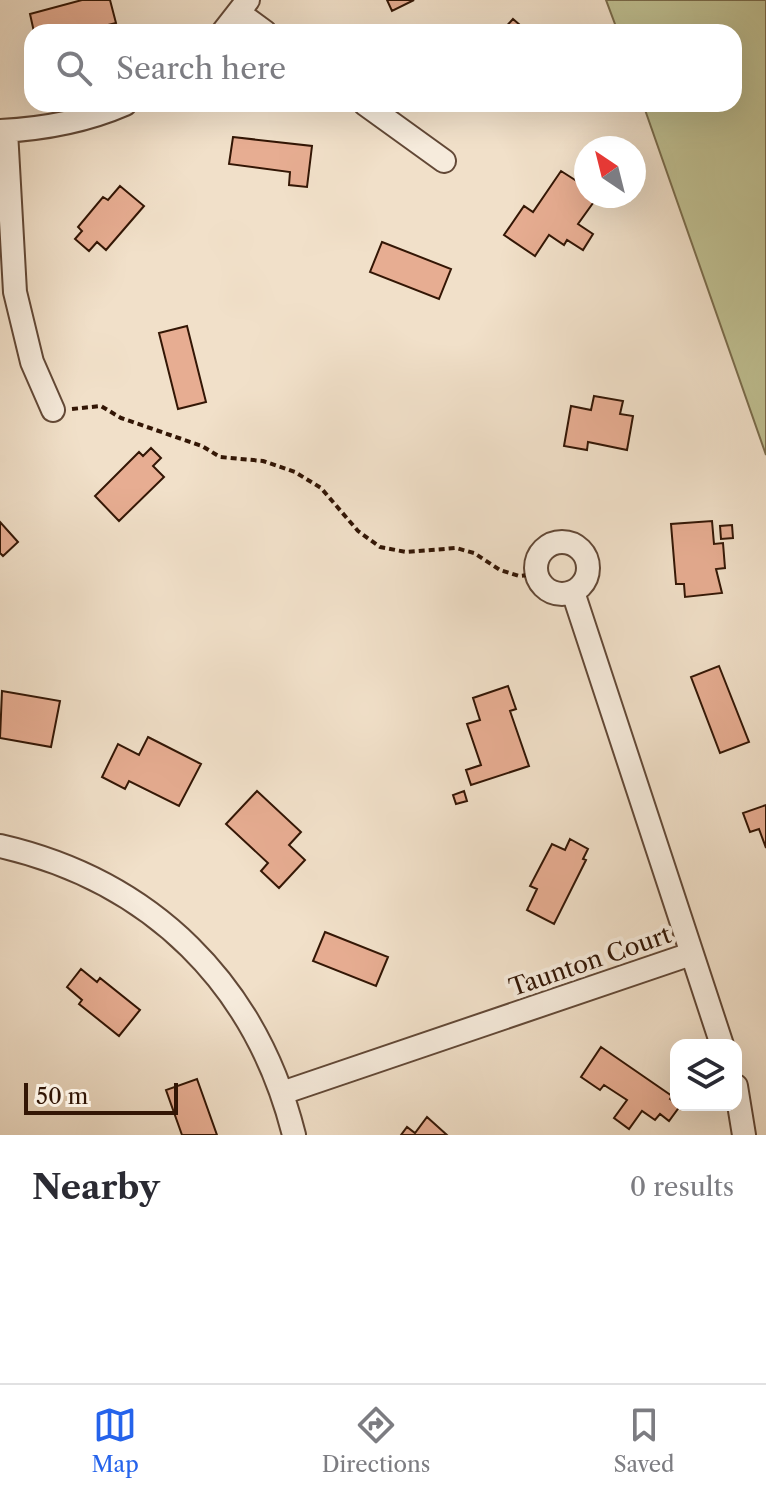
<!DOCTYPE html>
<html lang="en">
<head>
<meta charset="utf-8">
<style>
  body { margin:0; font-family:"Libre Caslon Text",serif; background:#f7f7f7; color:#2b2b33 }
  .controls { position:absolute; right:24px; bottom:24px; display:grid; overflow:hidden; border-radius:16px; box-shadow:0 8px 32px #0002 }
  .controls button { width:72px; height:72px; display:grid; place-items:center; padding:0; border:0; border-bottom:2px solid #e1e1e2; background:#fff; color:#2b2b33; font:40px sans-serif }
  .compass { position:absolute; left:574px; top:136px; width:72px; height:72px; border-radius:50%; background:#fff; box-shadow:0 8px 32px #0002; rotate:325deg }
  .scale { position:absolute; left:24px; bottom:20px; width:154px; box-sizing:border-box; padding-left:8px; border:4px solid #331605; border-top:0; font-size:22px; line-height:28px; white-space:nowrap; color:#331605; -webkit-text-stroke:6px #f6ebdc; paint-order:stroke }
  .list { margin:0; padding:0; list-style:none }
  h2 { display:flex; justify-content:space-between; align-items:center; height:104px; margin:0; padding:0 32px; font-size:34px }
  h2 small { font-size:26px; font-weight:400; color:#7c7c81 }
  .icon { flex:none; width:44px; height:44px; fill:none; stroke:currentColor; stroke-width:2; stroke-linecap:round; stroke-linejoin:round }
  .map { position:relative; flex:none; width:766px; height:1135px; overflow:hidden }
  .search { position:absolute; background:#fff; box-shadow:0 8px 32px #0002; left:24px; right:24px; top:24px; height:88px; display:flex; align-items:center; gap:20px; box-sizing:border-box; padding:0 28px; border-radius:24px; color:#7c7c81; font-size:30px }
  .sheet { height:248px; background:#fff }
  nav { display:flex; justify-content:space-around; align-items:center; box-sizing:border-box; height:112px; border-top:2px solid #e1e1e2; background:#fff; font-size:22px; color:#7c7c81 }
  nav a { display:grid; justify-items:center; gap:4px }
  nav .on { color:#2563eb }
  .map>svg:first-child { display:block }
  .green { fill:#c0c193; stroke:#7a6c4c; stroke-width:2 }
  .building { fill:#e7ad92; stroke:#331605; stroke-width:2 }
  .lines { fill:none; stroke-linecap:round; stroke-linejoin:round }
  .minor-casing { stroke:#624836; stroke-width:26 }
  .path { stroke:#331605; stroke-width:4; stroke-dasharray:6 4; stroke-linecap:butt }
  .minor { stroke:#f6ebdc; stroke-width:22 }
  .labels { text-anchor:middle; dominant-baseline:central; stroke-width:8; stroke-linejoin:round; paint-order:stroke }
  .street-label { font-size:24px; fill:#331605; stroke:#f6ebdc }
</style>
</head>
<body>
<div class="map">
<svg width="766" height="1135" viewBox="0 0 766 1135">
  <rect width="100%" height="100%" fill="#f1e0c9"/>
  <filter id="stains"><feTurbulence type="fractalNoise" baseFrequency=".0025" numOctaves="4"/><feColorMatrix values="0 0 0 0 .2 0 0 0 0 .09 0 0 0 0 .02 0 0 0 .5 -.17"/></filter>
  <radialGradient id="worn" r=".72"><stop offset=".6" stop-color="#630" stop-opacity="0"/><stop offset="1" stop-color="#630" stop-opacity=".3"/></radialGradient>
  <path class="green" d="M606,0H766V455L643,104H734V32H618Z"/>
  <path class="building" d="M82,0H110L116,23L80,32H34L30,14Z
    M387,0H414L392,11Z
    M513,19L528,32H501Z
    M233,137L312,146L307,187L289,185L290,172L229,164Z
    M561,171L586,187V196H598L578,224L593,234L583,250L567,240L564,245L549,235L535,256L504,235L524,206L533,212Z
    M120,186L144,206L106,250L97,242L89,251L75,239L82,231L78,227L103,197L108,200Z
    M382,242L451,269L439,299L370,272Z
    M187,326L206,402L178,409L159,333Z
    M594,396L623,401L620,414L633,416L627,450L588,442L587,450L564,446L571,406L591,410Z
    M151,448L161,458L153,466L164,477L119,521L95,496L139,452L143,456Z
    M712,521L714,544L723,543L725,568L716,569L722,593L685,597L684,584H676L671,524Z
    M0,522L18,542L3,556L0,553Z
    M732,525L733,538L721,539L720,526Z
    M719,666L749,742L720,753L691,677Z
    M508,686L516,709L510,711L529,766L471,785L466,770L481,765L467,724L480,720L473,698Z
    M2,691L60,701L51,747L0,738Z
    M148,737L201,764L179,806L129,781L125,789L102,777L118,744L139,755Z
    M257,791L301,832L289,845L305,860L279,888L261,871L268,863L226,824Z
    M464,791L467,801L456,804L453,795Z
    M766,805V848L759,829L750,832L743,813Z
    M570,839L588,849L583,859L586,860L554,924L527,910L537,889L530,886L552,844L565,850Z
    M325,932L388,957L376,986L313,961Z
    M81,969L97,982L100,978L140,1010L119,1036L79,1004L82,1000L67,987Z
    M601,1047L672,1096L670,1099L680,1106L669,1121L660,1114L655,1120L642,1111L629,1129L614,1118L627,1100L604,1085L600,1090L581,1077Z
    M197,1079L217,1135H182L166,1090Z
    M427,1117L447,1135H401L407,1127L415,1133Z"/>
  <g class="lines">
    <g class="minor-casing">
      <path id="minor" d="M239,13L265,32
        M223,32L248,0
        M365,104L444,161
        M0,131C43,129 86,121 125,104
        M6,131L15,292L32,362L53,410
        M536 568a26 26 0 1 1 52 0a26 26 0 1 1-52 0Z
        M573,592L722,1045
        M0,846C152,881 256,984 294,1135
        M736,1086L744,1135
        M282,1093L691,954"/>
    </g>
    <path class="path" d="M72,409L101,406L121,418L202,446L220,457L263,461L295,472L321,488L358,531L380,547L406,552L456,548L474,553L500,570L519,576L537,574"/>
    <use href="#minor" class="minor"/>
  </g>
  <g class="labels">
    <g class="street-label">
      <text transform="translate(590 961) rotate(-19)">Taunton Court</text>
    </g>
  </g>
  <rect width="100%" height="100%" filter="url(#stains)"/>
  <rect width="100%" height="100%" fill="url(#worn)"/>
</svg>
<div class="controls">
<button><svg class="icon" aria-label="layers" viewBox="0 0 24 24"><path d="M12 4l9 5-9 5-9-5zM3 14l9 5 9-5"/></svg></button>
</div>
<svg class="compass" viewBox="-18 -18 36 36"><path d="M0-13l5 13h-10z" fill="#e53935"/><path d="M0 13l5-13h-10z" fill="#7c7c81"/></svg>
<div class="scale">50 m</div>
<div class="search"><svg class="icon" aria-label="search" viewBox="0 0 24 24"><circle cx="10" cy="10" r="6"/><path d="M15 15l6 6"/></svg>Search here</div>
</div>
<section class="sheet">
<h2>Nearby<small>0 results</small></h2>
<ul class="list">
</ul>
</section>
<nav>
<a class="on"><svg class="icon" aria-label="map" viewBox="0 0 24 24"><path d="M3 6l6-2 6 2 6-2v14l-6 2-6-2-6 2zM9 4v14M15 6v14"/></svg>Map</a>
<a><svg class="icon" aria-label="directions" viewBox="0 0 24 24"><path d="M12 3l9 9-9 9-9-9zM9 14v-3h6M13 9l2 2-2 2"/></svg>Directions</a>
<a><svg class="icon" aria-label="saved" viewBox="0 0 24 24"><path d="M7 4h10v16l-5-4-5 4z"/></svg>Saved</a>
</nav>
</body>
</html>
